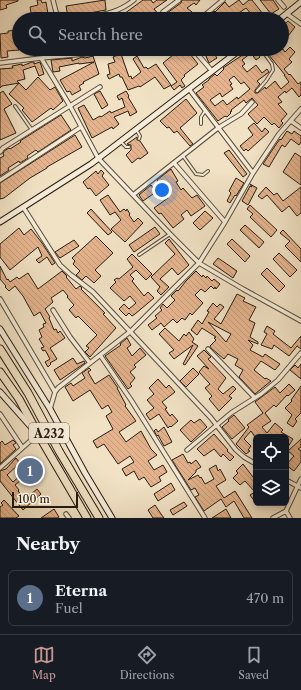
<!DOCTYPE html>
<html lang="en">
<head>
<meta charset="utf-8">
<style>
  body { margin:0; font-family:"Libre Caslon Text",serif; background:#20242c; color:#f1f3f6 }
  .controls { position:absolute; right:12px; bottom:12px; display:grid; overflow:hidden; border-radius:6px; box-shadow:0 2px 6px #0003 }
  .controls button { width:36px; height:36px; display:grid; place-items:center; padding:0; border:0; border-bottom:1px solid #363941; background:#171b24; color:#f1f3f6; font:20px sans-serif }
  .scale { position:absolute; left:12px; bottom:10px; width:66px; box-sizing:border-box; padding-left:4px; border:2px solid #261c0f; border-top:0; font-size:11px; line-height:14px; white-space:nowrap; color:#261c0f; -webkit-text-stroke:3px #f6ecd9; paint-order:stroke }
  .you { position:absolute; left:162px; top:190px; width:14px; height:14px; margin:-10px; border:3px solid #fff; border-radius:50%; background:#1a73e8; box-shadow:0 0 0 6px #1a73e833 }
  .badge { display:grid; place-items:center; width:26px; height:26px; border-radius:50%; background:#c59692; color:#fff; font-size:13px; font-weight:700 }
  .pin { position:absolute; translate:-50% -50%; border:2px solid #fff; box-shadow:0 1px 4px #0006 }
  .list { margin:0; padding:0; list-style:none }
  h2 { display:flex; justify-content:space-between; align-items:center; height:52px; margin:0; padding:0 16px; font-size:17px }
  h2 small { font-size:13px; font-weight:400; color:#9ea1a6 }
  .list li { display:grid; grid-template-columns:26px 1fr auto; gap:12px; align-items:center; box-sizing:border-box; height:56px; margin:0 8px 8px; padding:0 8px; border:1px solid #363941; border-radius:6px }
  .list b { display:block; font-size:15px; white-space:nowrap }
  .list p { margin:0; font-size:13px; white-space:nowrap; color:#9ea1a6 }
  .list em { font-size:13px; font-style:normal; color:#9ea1a6 }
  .icon { flex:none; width:22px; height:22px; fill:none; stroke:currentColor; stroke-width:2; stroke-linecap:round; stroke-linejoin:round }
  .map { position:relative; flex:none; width:301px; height:518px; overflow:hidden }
  .search { position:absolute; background:#171b24; box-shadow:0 2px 6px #0003; left:12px; right:12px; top:12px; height:44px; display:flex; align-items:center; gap:10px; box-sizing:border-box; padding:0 14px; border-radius:22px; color:#9ea1a6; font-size:15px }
  .sheet { height:116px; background:#171b24 }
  nav { display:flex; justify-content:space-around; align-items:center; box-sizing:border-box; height:56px; border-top:1px solid #363941; background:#171b24; font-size:11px; color:#9ea1a6 }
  nav a { display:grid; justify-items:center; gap:2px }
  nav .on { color:#c59692 }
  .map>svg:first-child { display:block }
  .building { fill:url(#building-back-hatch); stroke:#261c0f; fill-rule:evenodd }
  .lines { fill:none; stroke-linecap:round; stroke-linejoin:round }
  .lane-casing { stroke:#594e3c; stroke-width:4 }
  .street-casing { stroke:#594e3c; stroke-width:5.5 }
  .secondary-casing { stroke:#261c0f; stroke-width:7 }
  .highway-casing { stroke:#261c0f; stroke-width:9 }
  .lane { stroke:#f6ecd9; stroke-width:2 }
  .street { stroke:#f6ecd9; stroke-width:3.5 }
  .secondary { stroke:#f6ecd9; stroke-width:5 }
  .highway { stroke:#f1e2c5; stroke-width:7 }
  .labels { text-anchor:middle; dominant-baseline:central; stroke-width:3; stroke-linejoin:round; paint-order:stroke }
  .shield { fill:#f6ecd9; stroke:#645a4c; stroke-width:1 }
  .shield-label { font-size:12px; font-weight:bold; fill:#261c0f }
</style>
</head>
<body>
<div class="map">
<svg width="301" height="518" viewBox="0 0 301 518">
  <defs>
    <pattern id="building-back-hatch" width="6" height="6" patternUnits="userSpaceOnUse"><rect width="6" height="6" fill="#e5b48e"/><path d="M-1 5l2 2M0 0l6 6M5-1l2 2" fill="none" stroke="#c49a79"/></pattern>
  </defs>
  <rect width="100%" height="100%" fill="#f1e2c5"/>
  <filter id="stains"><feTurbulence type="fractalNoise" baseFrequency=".005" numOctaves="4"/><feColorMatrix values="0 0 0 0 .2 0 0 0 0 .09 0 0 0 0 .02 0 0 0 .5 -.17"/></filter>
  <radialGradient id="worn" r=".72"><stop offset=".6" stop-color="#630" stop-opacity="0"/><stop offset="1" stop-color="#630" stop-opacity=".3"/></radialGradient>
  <path class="building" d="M0,0H18V1L6,5L7,8L0,10Z
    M37,0H41L42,3L46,2L48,14L32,19L30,7L38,5Z
    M105,0L106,10L68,17L66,6Z
    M143,0H151L153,3L157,0H167L154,9L163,19H140L142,15L139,13L133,16L132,19H117Z
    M182,0H200L196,5L194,3L187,8L192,12L188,16L190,19H186L182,15L177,19H170L167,13L181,3Z
    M239,0L243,5L249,0H252L267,19H253L251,16L252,15L246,8L236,15L239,19H205L214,11L215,12L225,2L229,7Z
    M260,0H273L279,9L271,14Z
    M288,21L295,27L282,44V23L284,25Z
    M19,30V50L7,51L8,57L1,58L0,34L8,33V31Z
    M290,47L295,52L289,59L292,62L284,69L289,75L290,74L298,84L301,82V95L299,97L292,88L286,93L285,91L278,97L282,102L278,104L287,114L281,121L283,123L279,128L274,123L272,125L264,117L257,124L248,114L258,105L252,98L246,103L244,100L231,110L232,111L230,112L231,113L227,117L225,116L218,121L196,93L204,87L202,85L209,80V79L215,74L217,76L224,69L223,68L244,54L243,53L248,49H255L260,57L256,60L251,53L242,60L245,64L242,66L247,72L256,65L262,73L267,69L269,72L257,81L260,84L255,90V93H258L265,87L266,89L275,81L281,89L289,82L284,75H285L264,49H283L285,52ZM234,76L241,84L244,82L250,89L238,99L237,97L227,105L223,100L215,106L210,100L220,93L222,97L233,89L230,85L232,84L229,80Z
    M176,49H186L198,64L184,75L185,76L181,80L185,86L182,88L180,85L174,90L171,86L177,82L163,63L178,51Z
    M203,49H211L217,58L209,63L205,54L201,51Z
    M120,54H121L129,77L131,76L132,79L141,72L133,59L137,56L144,68L146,67L148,69L156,64L171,85L164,89L155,77L140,87L139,86L128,90L122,77H120L119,74L109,79L107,75L110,74L108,64L115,62L113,57Z
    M93,56L99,74L83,82L84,83L79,86L81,90L72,95L70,91L67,92L60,80L94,62L79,64V63L59,67L60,71L53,72L51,60L72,58V61L82,57L85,58Z
    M32,62H34V64L40,62L44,74L39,76L35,66L23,70L25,79L17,81L19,83L2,86L0,88V69L13,68L12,66L22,64V66Z
    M38,77L50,90L55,87L63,101L53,110L51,108L32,122L22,110L24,108L9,94L19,83L26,90Z
    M3,91L12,104L4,109L16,133L0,140V93Z
    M100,91L108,105L102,109L94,94Z
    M126,91L129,96L128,97L137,112L130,116L128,111L114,117L119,124L113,129L112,127L92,138L78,108L84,105L93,120L100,116L101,117L110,111L111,113L125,107L122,98L119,100L117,96Z
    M186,99L197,113L180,128L193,144L190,146L177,131L174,133L169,127L167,128L160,121Z
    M61,115L71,130L38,152L36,150L27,156L28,158L20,163L19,161L8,168L9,170L0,176V158L4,156L3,154L4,151L9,148L10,149L21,142L20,141Z
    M254,123L262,132L265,128L269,132L248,151L246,149L244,151L240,146L253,135L248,128Z
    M287,131L292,134L294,131L301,136V142L299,145L291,139L285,147L282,145L269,167L263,164L277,143L280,139L281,140Z
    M75,135L82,147L47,167V168L30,178L4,198L0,199V183Z
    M137,137V140L140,141L148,153L140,159L138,158L132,163L126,155L131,150V145L127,144Z
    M229,150L247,174L243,177L224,153Z
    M295,153L301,157V185L283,172Z
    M171,169L175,176L178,181L176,182L181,190L183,188L192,198L197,195L205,206L191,216L187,210L181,215L184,219L173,228L161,213L159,214L154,208L168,198L157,180Z
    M101,170L104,173L102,176L109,185L96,196L90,188L88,189L83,182L96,171L98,174Z
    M236,178L244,183L236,196L235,195L230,203L227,201L231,193L229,191Z
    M250,184L257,188L248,205L242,201L250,186L252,187Z
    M151,185L156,192L143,201L139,195Z
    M266,187L274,195L277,193L283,201L301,187V213L297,216L289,206L282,212L267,195L262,199L258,196Z
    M108,195L120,212L124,209L126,211L127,209L130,214L129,215L134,222L138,218L143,223L125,242L111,229L121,220L115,212L110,215L100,200Z
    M250,205L277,230L271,237L250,217L253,214L247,209Z
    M91,209L112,232L108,235L87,213Z
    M205,211L213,218L200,230L193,223Z
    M245,225L264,242L259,248L240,230Z
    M155,227L160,234L134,252L129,245Z
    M19,228L24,235L31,229L42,243L55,263L52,265L47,257L39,263L36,260L42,256L38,247L10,270L0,257V244Z
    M283,230L301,249V262L285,246L290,241L280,233Z
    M96,236L113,253L95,270L101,276L94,283L86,276L82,280L76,275L80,271L73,264L75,261L72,258Z
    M169,239L189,265L178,275L172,268L160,279L169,287L161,295L157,291L160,287L151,277L175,254L165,243Z
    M232,239L250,256L245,262L227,244Z
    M74,240L79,246L60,258L55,252Z
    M279,253L297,270L290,277L273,259Z
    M132,254L152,274L146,280L136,270L130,275L134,279L132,281L144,296L148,292L154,298L135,314L132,316L129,313L126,316L119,309L124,304L129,309L136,303L130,296L124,301L110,288L116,282L114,280L117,278L119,279L133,267L127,259Z
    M218,258L237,271L233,278L213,264Z
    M0,266L7,280L8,279L10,282L17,277L19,279L28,273L38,289L62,271L67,276L66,277L76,289L80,286L82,288L81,289L105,313L103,314L116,328L90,357L85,352L89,348L86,346L97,335L78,316L76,318L69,310L74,305L67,297L68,296L63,290L51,298L53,302L45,309L50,317L49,318L54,330L56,329L58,333L60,331L65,338L50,348L57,359L50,363L51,364L48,367L45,362L50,359L45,350L43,351L41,348L44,347L39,339L42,337L39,330L44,327L43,324L46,323L40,312L34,316L23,296L15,286L9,291L5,287L6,286L0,279Z
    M267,268L285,286L279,292L261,274Z
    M196,271L202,277L203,275L206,278L207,276L212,281L214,279L220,284L216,289L215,287L214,289L211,286L205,292L201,289L195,295L203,303L192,315L190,313L185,320L182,318L177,323L173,319L164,327L161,323L152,330L148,325L157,318L155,316L162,310L160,308L163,304L167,308L175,300L171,296L177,290L178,291L186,281Z
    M237,294L245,298L243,301L256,307L249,320L255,323L250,337L258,342V344L248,340L253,345L250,350L263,357L265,354L280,364L275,370L261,361L254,370L265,379L266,378L271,381L255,394L239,377L243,370L235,365L238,359L228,354L224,359L211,348L210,346L216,340L214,338L216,337L202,328L197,335L191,330L198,320L202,324L209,312L207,311L213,303L217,307L220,304L224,307L214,319L221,324ZM208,322L231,334L226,342Z
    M267,326L275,331L273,334L291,348L301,336V349L297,346L289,356L274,345L272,349L261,345L267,334L264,332Z
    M165,328L179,341L184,334L186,336L189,332L194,339L192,342L198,346L185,365L183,364L193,345L174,359L169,353L174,350L159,334Z
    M127,338L131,345L127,348L132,356L140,348L146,355L134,365L136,367L130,372L135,378L130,384L132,386L128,389L105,356L121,345L120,344Z
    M204,350L211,357L208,359L226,378L218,389L223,394L233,386L236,389L229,396L232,398L219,411L209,399L212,396L205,388L210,384L209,383L199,372L204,366L209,369L197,356Z
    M73,358L77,364L84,361L85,363L60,380L54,370Z
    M301,364V379L290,370L295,365L298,368Z
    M89,368L91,370L88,372L95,384L109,375L118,388H117L126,405L125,406L136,421L119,432L126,442L141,431L151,449L157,455L148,461L154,470L163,465L167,472L159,477L161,481L151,487L144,477L139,480L134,471L126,476L122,469L134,462L130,456L118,464L104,444L97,448L93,441L113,429L106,416L112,412L108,405L102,409L90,390L73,401L65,387L71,383L73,386L85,378L82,373Z
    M193,368L199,374L186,387L180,381Z
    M158,379L166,388L169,385L175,392L162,402L167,408L165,409L170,416L172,414L178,421L171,427L170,426L168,428L159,414L150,420L146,414L154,408L147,400L154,394L149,388Z
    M289,384L295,390L288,396L287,395L276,407L274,405L265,413L271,421L262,427L267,433L275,423L283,430L281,432L293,439L286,450V437H255L251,431L244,439L251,446L248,450L250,451L246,454L236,444L249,427L247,425L263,413L255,402L275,387L280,393Z
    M301,386V413L295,419L297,421L293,427L287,423L292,415L285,408L292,401L291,400Z
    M234,415L245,428L232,439L222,427L229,421L228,420Z
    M200,419L207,427L191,442L180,430L191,420L194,423Z
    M164,427L172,442L164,446L158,435L157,436L154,431L156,429L158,432Z
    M214,434L228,450L227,451L234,457L230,461L223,454L221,457L214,449L204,456L197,449Z
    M301,439V447L298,449L301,451V462L294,471L286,465L294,456L288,451Z
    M13,440L16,443L13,445L16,449L0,464V443L2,441L5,445Z
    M183,454L188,463L190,462L191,464L196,460L201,467L196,470V472L188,480L198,475L200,478L201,477L205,484L214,479L209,469L216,465L218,471L220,469L226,480L216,486L224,498L235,491L252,518H244L234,501L226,507L221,499L204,511L195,497L199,495L195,488L191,490L172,460Z
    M16,458L20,463L7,475L13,482L28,469L31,472L15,485L19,490L18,491L25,499L37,489L41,494L23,510L0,481V471L6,469Z
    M243,464L253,477L256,474V503L250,495L255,492L245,481L240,485L233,478L238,473L236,471Z
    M171,483L175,490L158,501L154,494Z
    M4,500L19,516L16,518H0V507L3,505L1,503Z
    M184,502L187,506L173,515L170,510Z
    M155,505L161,514L164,518H153L148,510Z
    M54,509L59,517L57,518H41Z
    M226,509L231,518H212Z"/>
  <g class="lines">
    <g class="lane-casing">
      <path id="lane" d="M242,15L246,19
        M257,91L266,81L273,70L272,64L261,49
        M15,106L32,130
        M201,124V117L205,111
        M137,131L140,136L139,139
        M121,142L126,147H129
        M183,156L196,174L203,175L208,171
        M139,255L170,234"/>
    </g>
    <g class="street-casing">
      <path id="street" d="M53,0L56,12L62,19
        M278,0L284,7
        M287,14L301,24
        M76,19C98,15 116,15 134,0
        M135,19L139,16
        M167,19L163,12L179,0
        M200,19L223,0
        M193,49L212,71
        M41,58L70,106L98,158L170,234L199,263L243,289L301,321
        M0,63L41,58L138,49
        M189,89L253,173
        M291,121L301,128
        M0,152L3,148L100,87
        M174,163L225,222
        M0,180L81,127
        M133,195L218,128L241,114L252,102
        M23,207L60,265L71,275L93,292L211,418L236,450L244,457L256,464
        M0,299L55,392
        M53,310L70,337L90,363
        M208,349L255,398
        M100,355L131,400L205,518
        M50,409L55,392L58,388L131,331L199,263L225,222L253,173L279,134L301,109
        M0,414L22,447
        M187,450L231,413L261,394L278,380L301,353
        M0,468L38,434
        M286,480L301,488
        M286,511L290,518
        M66,514L69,518
        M273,518L286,511L301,479"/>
    </g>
    <g class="secondary-casing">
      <path id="secondary" d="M280,19L301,2
        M0,222L91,164L241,49
        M0,329L50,409L85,473L112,518
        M0,392L32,428"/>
    </g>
    <g class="highway-casing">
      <path id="highway" d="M0,349L28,393L59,451L99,518
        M0,372L19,399L38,434L87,518"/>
    </g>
    <use href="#lane" class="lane"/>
    <use href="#street" class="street"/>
    <use href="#secondary" class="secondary"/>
    <use href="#highway" class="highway"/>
  </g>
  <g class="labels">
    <rect class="shield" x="29" y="423" width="40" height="20" rx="3"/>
    <g class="shield-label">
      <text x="49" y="433">A232</text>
    </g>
  </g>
  <rect width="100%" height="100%" filter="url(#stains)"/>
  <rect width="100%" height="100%" fill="url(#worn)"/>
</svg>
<div class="controls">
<button><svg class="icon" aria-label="locate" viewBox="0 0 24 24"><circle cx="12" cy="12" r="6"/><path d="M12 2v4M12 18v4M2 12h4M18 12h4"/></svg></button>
<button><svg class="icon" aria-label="layers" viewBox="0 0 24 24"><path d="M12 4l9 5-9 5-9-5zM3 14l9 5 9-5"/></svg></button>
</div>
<div class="scale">100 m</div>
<div class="you"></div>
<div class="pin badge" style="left:30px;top:471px;background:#5c6f8a">1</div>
<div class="search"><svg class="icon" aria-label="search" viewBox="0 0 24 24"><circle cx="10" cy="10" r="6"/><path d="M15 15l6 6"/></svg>Search here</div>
</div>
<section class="sheet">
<h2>Nearby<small></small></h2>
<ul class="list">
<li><span class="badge" style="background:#5c6f8a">1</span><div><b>Eterna</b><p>Fuel</p></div><em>470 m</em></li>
</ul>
</section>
<nav>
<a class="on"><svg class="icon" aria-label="map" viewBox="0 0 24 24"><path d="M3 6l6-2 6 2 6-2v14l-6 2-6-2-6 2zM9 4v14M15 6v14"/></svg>Map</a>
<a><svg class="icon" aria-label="directions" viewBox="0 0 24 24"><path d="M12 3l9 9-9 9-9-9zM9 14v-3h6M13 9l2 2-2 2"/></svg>Directions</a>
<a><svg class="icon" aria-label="saved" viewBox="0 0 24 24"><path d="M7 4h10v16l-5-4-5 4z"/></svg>Saved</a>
</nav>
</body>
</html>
